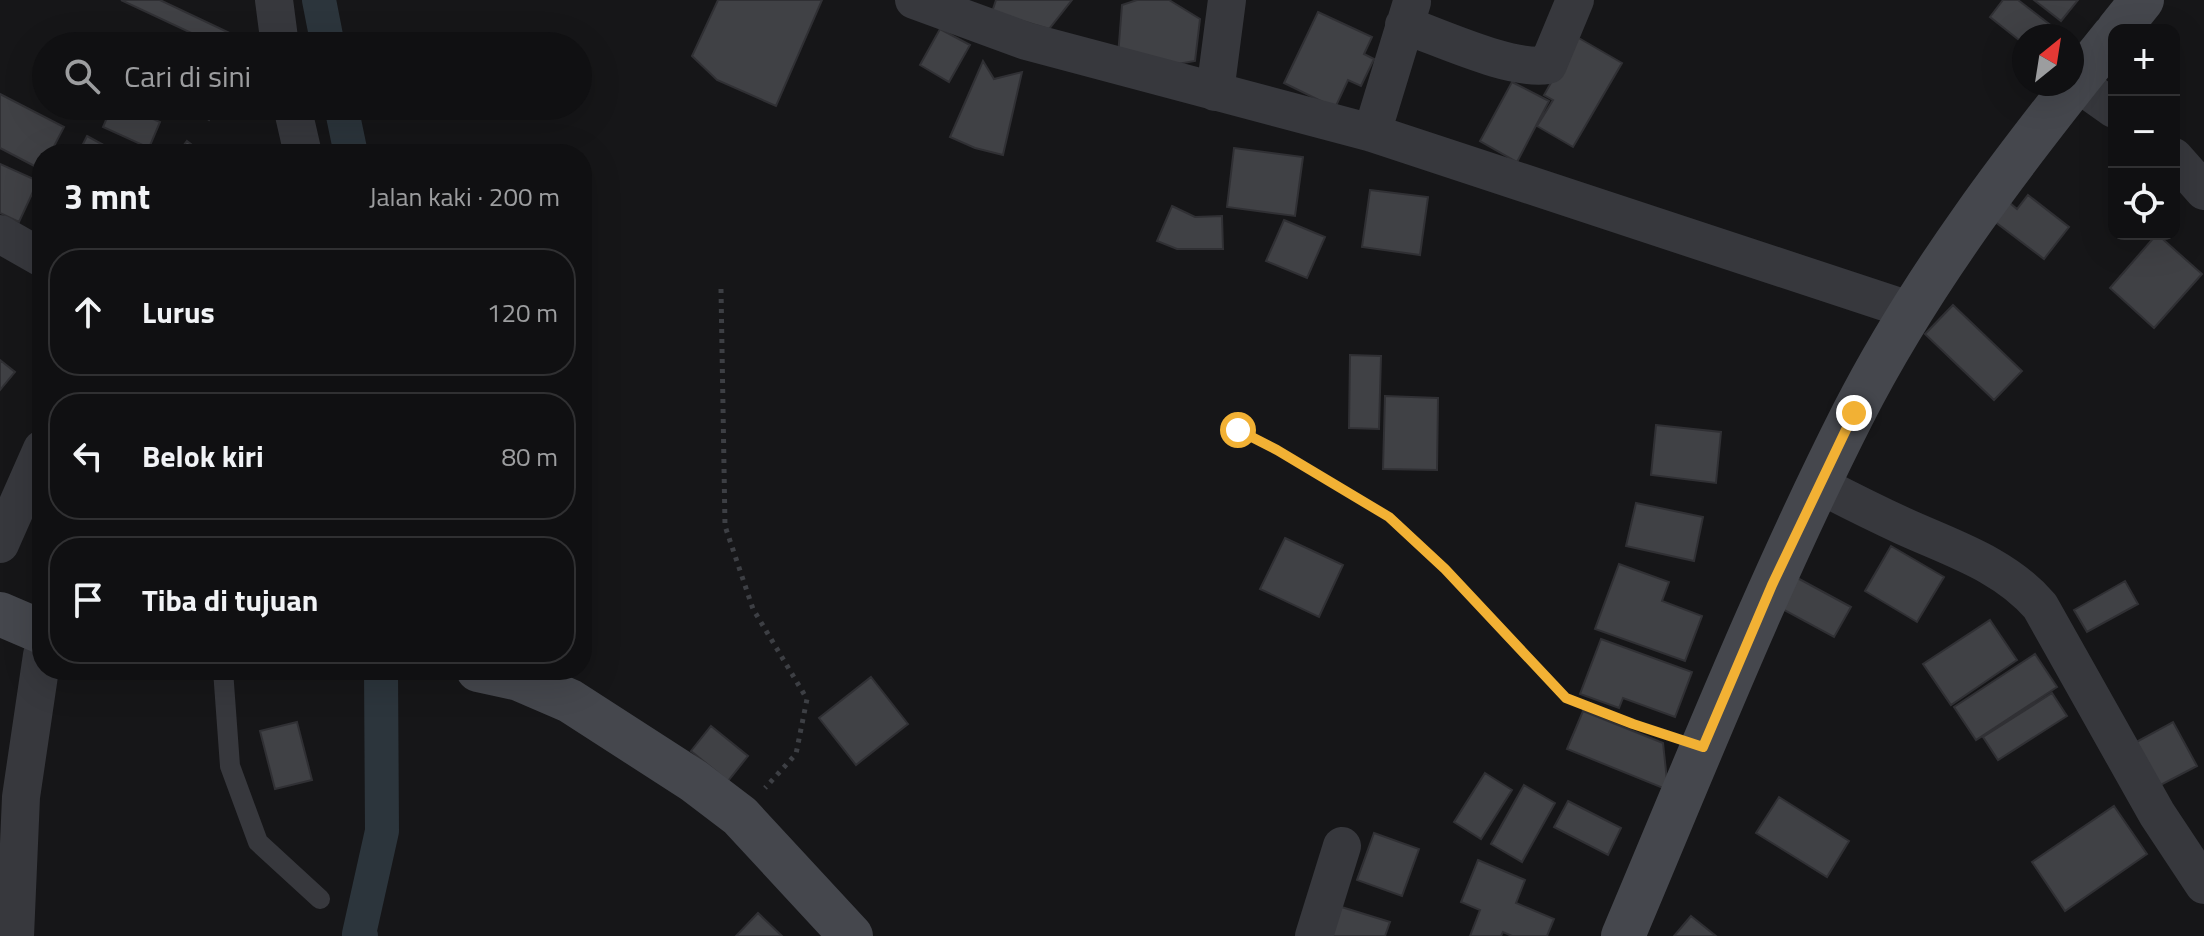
<!DOCTYPE html>
<html lang="id">
<head>
<meta charset="utf-8">
<style>
  body { margin:0; font-family:"Titillium Web",sans-serif; background:#19191b; color:#f1f3f6 }
  .controls { position:absolute; right:24px; top:24px; display:grid; overflow:hidden; border-radius:16px; box-shadow:0 8px 32px #0002 }
  .controls button { width:72px; height:72px; display:grid; place-items:center; padding:0; border:0; border-bottom:2px solid #303032; background:#101012; color:#f1f3f6; font:40px sans-serif }
  .compass { position:absolute; left:2012px; top:24px; width:72px; height:72px; border-radius:50%; background:#101012; box-shadow:0 8px 32px #0002; rotate:30deg }
  .stop { position:absolute; width:24px; height:24px; margin:-18px; border:6px solid #f2b134; border-radius:50%; background:#fff }
  .stop.end { background:#f2b134; border-color:#fff; box-shadow:0 2px 8px #0008 }
  .list { margin:0; padding:0; list-style:none }
  h2 { display:flex; justify-content:space-between; align-items:center; height:104px; margin:0; padding:0 32px; font-size:34px }
  h2 small { font-size:26px; font-weight:400; color:#9c9d9f }
  .list li { display:grid; grid-template-columns:52px 1fr auto; gap:24px; align-items:center; box-sizing:border-box; height:128px; margin:0 16px 16px; padding:0 16px; border:2px solid #303032; border-radius:32px }
  .list b { display:block; font-size:30px; white-space:nowrap }
  .list em { font-size:26px; font-style:normal; color:#9c9d9f }
  .icon { flex:none; width:44px; height:44px; fill:none; stroke:currentColor; stroke-width:2; stroke-linecap:round; stroke-linejoin:round }
  .map { position:relative; flex:none; width:2204px; height:936px; overflow:hidden }
  .search { position:absolute; background:#101012; box-shadow:0 8px 32px #0002; left:32px; top:32px; width:560px; height:88px; display:flex; align-items:center; gap:20px; box-sizing:border-box; padding:0 28px; border-radius:44px; color:#9c9d9f; font-size:30px }
  .panel { position:absolute; background:#101012; box-shadow:0 8px 32px #0002; left:32px; top:144px; width:560px; height:536px; border-radius:32px }
  .map>svg:first-child { display:block }
  .lines { fill:none; stroke-linecap:round; stroke-linejoin:round }
  .canal { stroke:#2c353c; stroke-width:34 }
  .building { fill:#404145; stroke:#303034; stroke-width:2 }
  .path { stroke:#3d3f44; stroke-width:5; stroke-dasharray:4 6; stroke-linecap:butt }
  .lane { stroke:#37383d; stroke-width:20 }
  .street { stroke:#37383d; stroke-width:38 }
  .secondary { stroke:#45474d; stroke-width:44 }
  .route { stroke:#f2b134; stroke-width:10 }
</style>
</head>
<body>
<div class="map">
<svg width="2204" height="936" viewBox="0 0 2204 936">
  <rect width="100%" height="100%" fill="#161618"/>
  <g class="lines">
    <path class="canal" d="M319,0L328,46
      M341,106L351,154
      M361,936L359,934L382,831L381,670"/>
  </g>
  <path class="building" d="M121,0H160L236,36L231,46H219Z
    M718,0H822L776,106L717,80L692,56Z
    M996,0H1072L1049,29L992,12Z
    M1137,0H1169L1200,19L1195,61L1160,67L1118,56L1122,5Z
    M2003,0H2018L2053,27L2046,36H2024V44L1990,17Z
    M2034,0H2078L2061,21Z
    M1318,12L1372,37L1364,54L1374,59L1361,86L1348,80L1335,108L1284,83Z
    M940,29L970,45L949,82L920,65Z
    M1577,37L1622,63L1573,147L1537,126L1553,100L1544,95Z
    M983,61L994,79L1022,72L1003,155L975,148L950,137Z
    M1512,82L1549,101L1517,162L1480,141Z
    M0,94L64,127L50,154H42V170L0,148Z
    M112,106H124L160,122L149,148L103,127Z
    M190,106H219L209,120Z
    M87,136L120,154H78Z
    M187,141L204,154H177Z
    M1234,148L1303,157L1295,216L1227,207Z
    M0,164L38,181L19,222L0,213Z
    M1370,190L1428,197L1420,255L1362,247Z
    M2028,195L2069,227L2044,259L1990,218L2005,199L2017,209Z
    M1172,206L1195,217L1222,216L1223,249H1177L1157,241Z
    M1284,220L1325,237L1307,278L1266,261Z
    M2157,234L2202,274L2154,328L2110,288Z
    M1953,305L2022,371L1994,400L1925,334Z
    M1350,355L1381,356L1379,429L1349,428Z
    M0,360L15,372L0,390Z
    M1385,396L1438,398L1437,470L1383,469Z
    M1656,425L1721,432L1716,483L1651,475Z
    M1636,503L1703,517L1694,561L1626,546Z
    M1285,538L1343,565L1319,617L1260,589Z
    M1891,546L1944,577L1917,622L1865,591Z
    M1619,564L1669,582L1662,601L1702,616L1685,661L1595,629Z
    M1790,574L1851,607L1834,637L1773,604Z
    M2125,581L2138,604L2087,632L2074,610Z
    M1990,620L2017,660L1951,705L1923,664Z
    M1601,639L1692,672L1675,717L1623,698L1619,708L1580,694Z
    M2035,654L2057,687L1976,740L1954,707Z
    M871,677L908,724L856,765L819,718Z
    M2052,693L2067,716L1998,760L1983,737Z
    M1583,711L1663,743L1668,790L1567,749Z
    M297,722L312,780L275,789L260,731Z
    M2173,722L2197,766L2153,789L2129,746Z
    M711,726L748,756L728,781L691,751Z
    M1485,773L1512,790L1481,839L1454,822Z
    M1524,785L1555,803L1522,862L1491,844Z
    M1779,797L1849,841L1827,877L1756,833Z
    M1568,801L1621,828L1608,855L1554,827Z
    M2114,806L2147,854L2065,911L2032,862Z
    M1374,833L1419,849L1402,896L1357,880Z
    M1478,860L1525,880L1516,903L1554,919L1547,936H1512L1503,932L1501,936H1470L1480,910L1461,902Z
    M1335,905L1390,922L1385,936H1325Z
    M758,913L782,936H736Z
    M1691,916L1716,936H1674Z"/>
  <g class="lines">
    <path class="path" d="M721,289L725,526L753,609L807,699L796,754L765,788
      M1238,430L1277,450L1389,517L1445,569L1566,698L1668,736"/>
    <path class="lane" d="M223,670L230,766L258,842L320,899"/>
    <path class="street" d="M274,0L280,46
      M914,0L1026,41L1372,133L1912,311
      M1404,25C1442,38 1511,71 1548,65L1575,0
      M2076,82L2114,109
      M1215,92L1227,0
      M292,106L303,154
      M1372,133L1412,2
      M2174,157L2204,191
      M0,234L42,258
      M1820,485C1847,499 1875,513 1903,526C1951,548 2004,564 2040,606L2157,814L2204,885
      M0,544L42,449
      M15,936L21,797L42,655
      M1314,936L1342,846"/>
    <path class="secondary" d="M2118,30L2142,0
      M0,614L42,632
      M478,670L519,679L570,701L694,781L740,816L851,936
      M1623,936C1697,761 1767,584 1853,414C1923,277 2017,155 2114,35"/>
  </g>
  <g class="lines">
    <path class="route" d="M1238,430L1277,450L1389,517L1445,569L1566,698L1633,724L1703,747L1772,585L1854,413"/>
  </g>
</svg>
<div class="controls">
<button>+</button>
<button>−</button>
<button><svg class="icon" aria-label="locate" viewBox="0 0 24 24"><circle cx="12" cy="12" r="6"/><path d="M12 2v4M12 18v4M2 12h4M18 12h4"/></svg></button>
</div>
<svg class="compass" viewBox="-18 -18 36 36"><path d="M0-13l5 13h-10z" fill="#e53935"/><path d="M0 13l5-13h-10z" fill="#9c9d9f"/></svg>
<div class="stop" style="left:1238px;top:430px"></div>
<div class="stop end" style="left:1854px;top:413px"></div>
<div class="search"><svg class="icon" aria-label="search" viewBox="0 0 24 24"><circle cx="10" cy="10" r="6"/><path d="M15 15l6 6"/></svg>Cari di sini</div>
<section class="panel">
<h2>3 mnt<small>Jalan kaki · 200 m</small></h2>
<ul class="list">
<li><svg class="icon" aria-label="ahead" viewBox="0 0 24 24"><path d="M12 20V5M6 11l6-6 6 6"/></svg><div><b>Lurus</b></div><em>120 m</em></li>
<li><svg class="icon" aria-label="left" viewBox="0 0 24 24"><path d="M17 20v-9H6M10 6l-5 5 5 5"/></svg><div><b>Belok kiri</b></div><em>80 m</em></li>
<li><svg class="icon" aria-label="arrive" viewBox="0 0 24 24"><path d="M6 21V4h12l-3 4 3 4H6"/></svg><div><b>Tiba di tujuan</b></div></li>
</ul>
</section>
</div>
</body>
</html>
